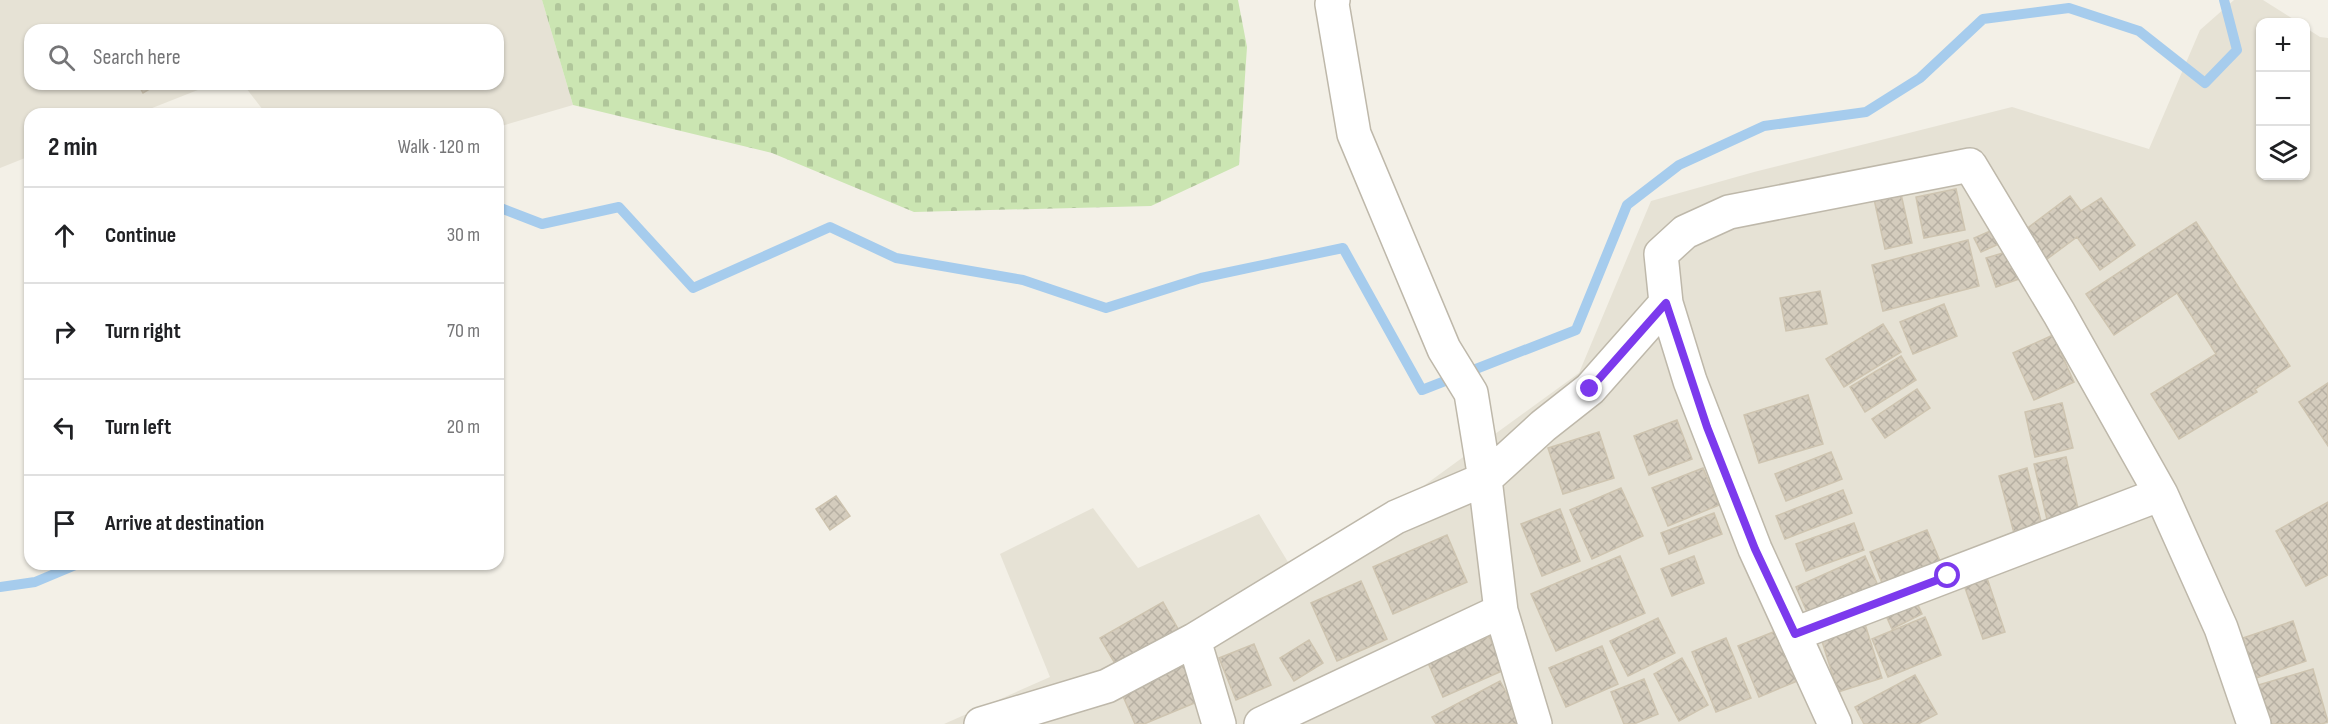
<!DOCTYPE html>
<html lang="en">
<head>
<meta charset="utf-8">
<style>
  body { margin:0; font-family:"Sofia Sans Condensed",sans-serif; background:#f2f2f2; color:#202124 }
  .controls { position:absolute; right:18px; top:18px; display:grid; overflow:hidden; border-radius:12px; box-shadow:0 2px 4px #0004 }
  .controls button { width:54px; height:54px; display:grid; place-items:center; padding:0; border:0; border-bottom:2px solid #e0e0e0; background:#fff; color:#202124; font:30px sans-serif }
  .stop { position:absolute; width:18px; height:18px; margin:-14px; border:4px solid #7c3aed; border-radius:50%; background:#fff }
  .stop.end { background:#7c3aed; border-color:#fff; box-shadow:0 2px 6px #0008 }
  .list { margin:0; padding:0; list-style:none }
  h2 { display:flex; justify-content:space-between; align-items:center; height:78px; margin:0; padding:0 24px; font-size:26px }
  h2 small { font-size:20px; font-weight:400; color:#757577 }
  .list li { display:grid; grid-template-columns:39px 1fr auto; gap:18px; align-items:center; box-sizing:border-box; height:96px; padding:0 24px; border-top:2px solid #e0e0e0 }
  .list b { display:block; font-size:22px; white-space:nowrap }
  .list em { font-size:20px; font-style:normal; color:#757577 }
  .icon { flex:none; width:33px; height:33px; fill:none; stroke:currentColor; stroke-width:2; stroke-linecap:round; stroke-linejoin:round }
  .map { position:relative; flex:none; width:2328px; height:724px; overflow:hidden }
  .search { position:absolute; background:#fff; box-shadow:0 2px 4px #0004; left:24px; top:24px; width:480px; height:66px; display:flex; align-items:center; gap:15px; box-sizing:border-box; padding:0 21px; border-radius:18px; color:#757577; font-size:22px }
  .panel { position:absolute; background:#fff; box-shadow:0 2px 4px #0004; left:24px; top:108px; width:480px; height:462px; border-radius:18px }
  .map>svg:first-child { display:block }
  .residential { fill:#e6e2d5 }
  .cemetery { fill:url(#cemetery-stones) }
  .lines { fill:none; stroke-linecap:round; stroke-linejoin:round }
  .stream { stroke:#a6cced; stroke-width:10 }
  .building { fill:url(#building-cross-hatch); stroke:#cec4b0; stroke-width:1.5 }
  .minor-casing { stroke:#beb8aa; stroke-width:36 }
  .minor { stroke:#fff; stroke-width:33 }
  .route { stroke:#7c3aed; stroke-width:8 }
</style>
</head>
<body>
<div class="map">
<svg width="2328" height="724" viewBox="0 0 2328 724">
  <defs>
    <pattern id="cemetery-stones" width="16" height="16" patternUnits="userSpaceOnUse" patternTransform="scale(1.5)"><rect width="16" height="16" fill="#cbe5b2"/><path d="M2 7V4a2 2 0 0 1 4 0v3zM10 15v-3a2 2 0 0 1 4 0v3z" fill="#b0c69a"/></pattern>
    <pattern id="building-cross-hatch" width="8" height="8" patternUnits="userSpaceOnUse" patternTransform="scale(1.5)"><rect width="8" height="8" fill="#d4ccbd"/><path d="M0 0l8 8M0 8l8-8" fill="none" stroke="#b7b0a3"/></pattern>
  </defs>
  <rect width="100%" height="100%" fill="#f3f0e7"/>
  <path class="residential" d="M0,0H542L573,105L498,127V114H266L243,84H498V30H30V84H213L137,114H30V156L0,168Z
    M2234,0H2263L2298,22H2260V176H2306V28L2320,37L2328,38V724H944L1050,677L1000,554L1093,508L1138,568L1259,514L1294,572L1389,511L1579,373L1651,201L1754,172L2012,107L2149,149L2200,30Z"/>
  <path class="cemetery" d="M542,0H1238L1247,47L1239,165L1151,206L914,212L772,153L573,105Z"/>
  <g class="lines">
    <path class="stream" d="M498,207L542,224L619,207L693,288L830,227L896,258L1023,280L1106,308L1201,278L1343,248L1422,390L1576,330L1627,205L1679,165L1764,126L1866,112L1920,78L1983,19L2069,8L2139,31L2205,83L2237,50L2224,0
      M0,587L35,582L78,564"/>
  </g>
  <path class="building" d="M138,84H158L143,93Z
    M1956,189L1965,230L1924,238L1916,197Z
    M1901,194L1912,243L1885,249L1874,199Z
    M2070,196L2081,211L2101,198L2135,245L2100,270L2077,237L2043,262L2021,233Z
    M2196,222L2290,366L2255,389L2257,392L2179,439L2151,394L2216,354L2177,293L2114,335L2086,294Z
    M1997,228L2003,242L1981,252L1974,238Z
    M1968,240L1979,286L1883,311L1872,265Z
    M2013,250L2022,278L1996,287L1986,258Z
    M1820,291L1827,324L1786,331L1780,298Z
    M1944,304L1957,336L1913,354L1900,322Z
    M1883,324L1901,352L1844,387L1826,359Z
    M2053,335L2074,382L2034,400L2013,353Z
    M1901,356L1916,380L1865,412L1850,387Z
    M2328,383V446L2299,402Z
    M1917,389L1930,408L1885,438L1872,419Z
    M1808,395L1823,444L1759,463L1744,415Z
    M2062,403L2073,448L2035,457L2025,412Z
    M1677,420L1692,459L1649,475L1634,436Z
    M1599,432L1614,478L1563,494L1548,448Z
    M1831,452L1842,479L1786,501L1775,474Z
    M2066,457L2081,521L2049,528L2034,464Z
    M1703,468L1719,505L1668,526L1652,488Z
    M2027,468L2042,525L2014,533L1999,476Z
    M1621,488L1643,536L1592,559L1570,510Z
    M1843,490L1852,513L1785,539L1776,516Z
    M836,496L850,516L830,530L816,509Z
    M2328,502V575L2306,586L2276,531Z
    M1560,509L1580,561L1542,576L1521,524Z
    M1714,513L1722,534L1669,554L1661,533Z
    M1854,523L1864,550L1806,571L1796,544Z
    M1927,530L1940,561L1882,583L1870,552Z
    M1447,535L1467,582L1393,614L1373,567Z
    M1620,556L1645,613L1556,651L1531,594Z
    M1694,556L1704,583L1672,596L1661,569Z
    M1865,556L1880,590L1811,621L1796,587Z
    M1987,578L2005,632L1983,639L1964,585Z
    M1361,581L1387,639L1337,661L1311,603Z
    M1913,594L1922,614L1892,629L1883,609Z
    M1163,602L1182,636L1120,672L1100,638Z
    M1925,617L1941,655L1888,677L1872,639Z
    M1658,618L1675,653L1628,676L1610,641Z
    M1864,621L1882,678L1838,692L1820,635Z
    M2293,621L2306,661L2256,678L2243,638Z
    M1781,629L1802,679L1759,697L1738,646Z
    M1489,636L1504,670L1443,697L1428,663Z
    M1726,638L1751,698L1716,712L1692,652Z
    M1309,640L1323,663L1294,681L1280,658Z
    M1254,644L1271,685L1236,700L1219,658Z
    M1602,646L1618,684L1566,707L1549,668Z
    M1682,658L1708,705L1679,721L1654,674Z
    M1188,659L1204,699L1144,724H1135L1119,687Z
    M2313,669L2328,722L2321,724H2266L2255,686Z
    M1915,675L1937,714L1918,724H1864L1855,707Z
    M1644,679L1658,714L1634,724H1624L1611,692Z
    M1500,681L1522,722L1517,724H1436L1432,717Z"/>
  <g class="lines">
    <g class="minor-casing">
      <path id="minor" d="M1333,0L1332,4L1354,134L1444,349L1471,393L1485,479L1501,611L1535,724
        M1666,303L1690,381L1755,549L1835,724
        M1795,634L2161,494
        M1194,640L1219,724
        M981,724L1107,686L1194,640L1396,517L1485,479L1543,426L1590,389L1666,303L1661,254L1685,232L1729,212L1970,165L2059,313L2161,494L2221,628L2254,724
        M1261,724L1501,611"/>
    </g>
    <use href="#minor" class="minor"/>
  </g>
  <g class="lines">
    <path class="route" d="M1590,389L1666,303L1707,427L1755,549L1795,634L1948,576"/>
  </g>
</svg>
<div class="controls">
<button>+</button>
<button>−</button>
<button><svg class="icon" aria-label="layers" viewBox="0 0 24 24"><path d="M12 4l9 5-9 5-9-5zM3 14l9 5 9-5"/></svg></button>
</div>
<div class="stop" style="left:1948px;top:576px"></div>
<div class="stop end" style="left:1590px;top:389px"></div>
<div class="search"><svg class="icon" aria-label="search" viewBox="0 0 24 24"><circle cx="10" cy="10" r="6"/><path d="M15 15l6 6"/></svg>Search here</div>
<section class="panel">
<h2>2 min<small>Walk · 120 m</small></h2>
<ul class="list">
<li><svg class="icon" aria-label="ahead" viewBox="0 0 24 24"><path d="M12 20V5M6 11l6-6 6 6"/></svg><div><b>Continue</b></div><em>30 m</em></li>
<li><svg class="icon" aria-label="right" viewBox="0 0 24 24"><path d="M7 20v-9h11M14 6l5 5-5 5"/></svg><div><b>Turn right</b></div><em>70 m</em></li>
<li><svg class="icon" aria-label="left" viewBox="0 0 24 24"><path d="M17 20v-9H6M10 6l-5 5 5 5"/></svg><div><b>Turn left</b></div><em>20 m</em></li>
<li><svg class="icon" aria-label="arrive" viewBox="0 0 24 24"><path d="M6 21V4h12l-3 4 3 4H6"/></svg><div><b>Arrive at destination</b></div></li>
</ul>
</section>
</div>
</body>
</html>
